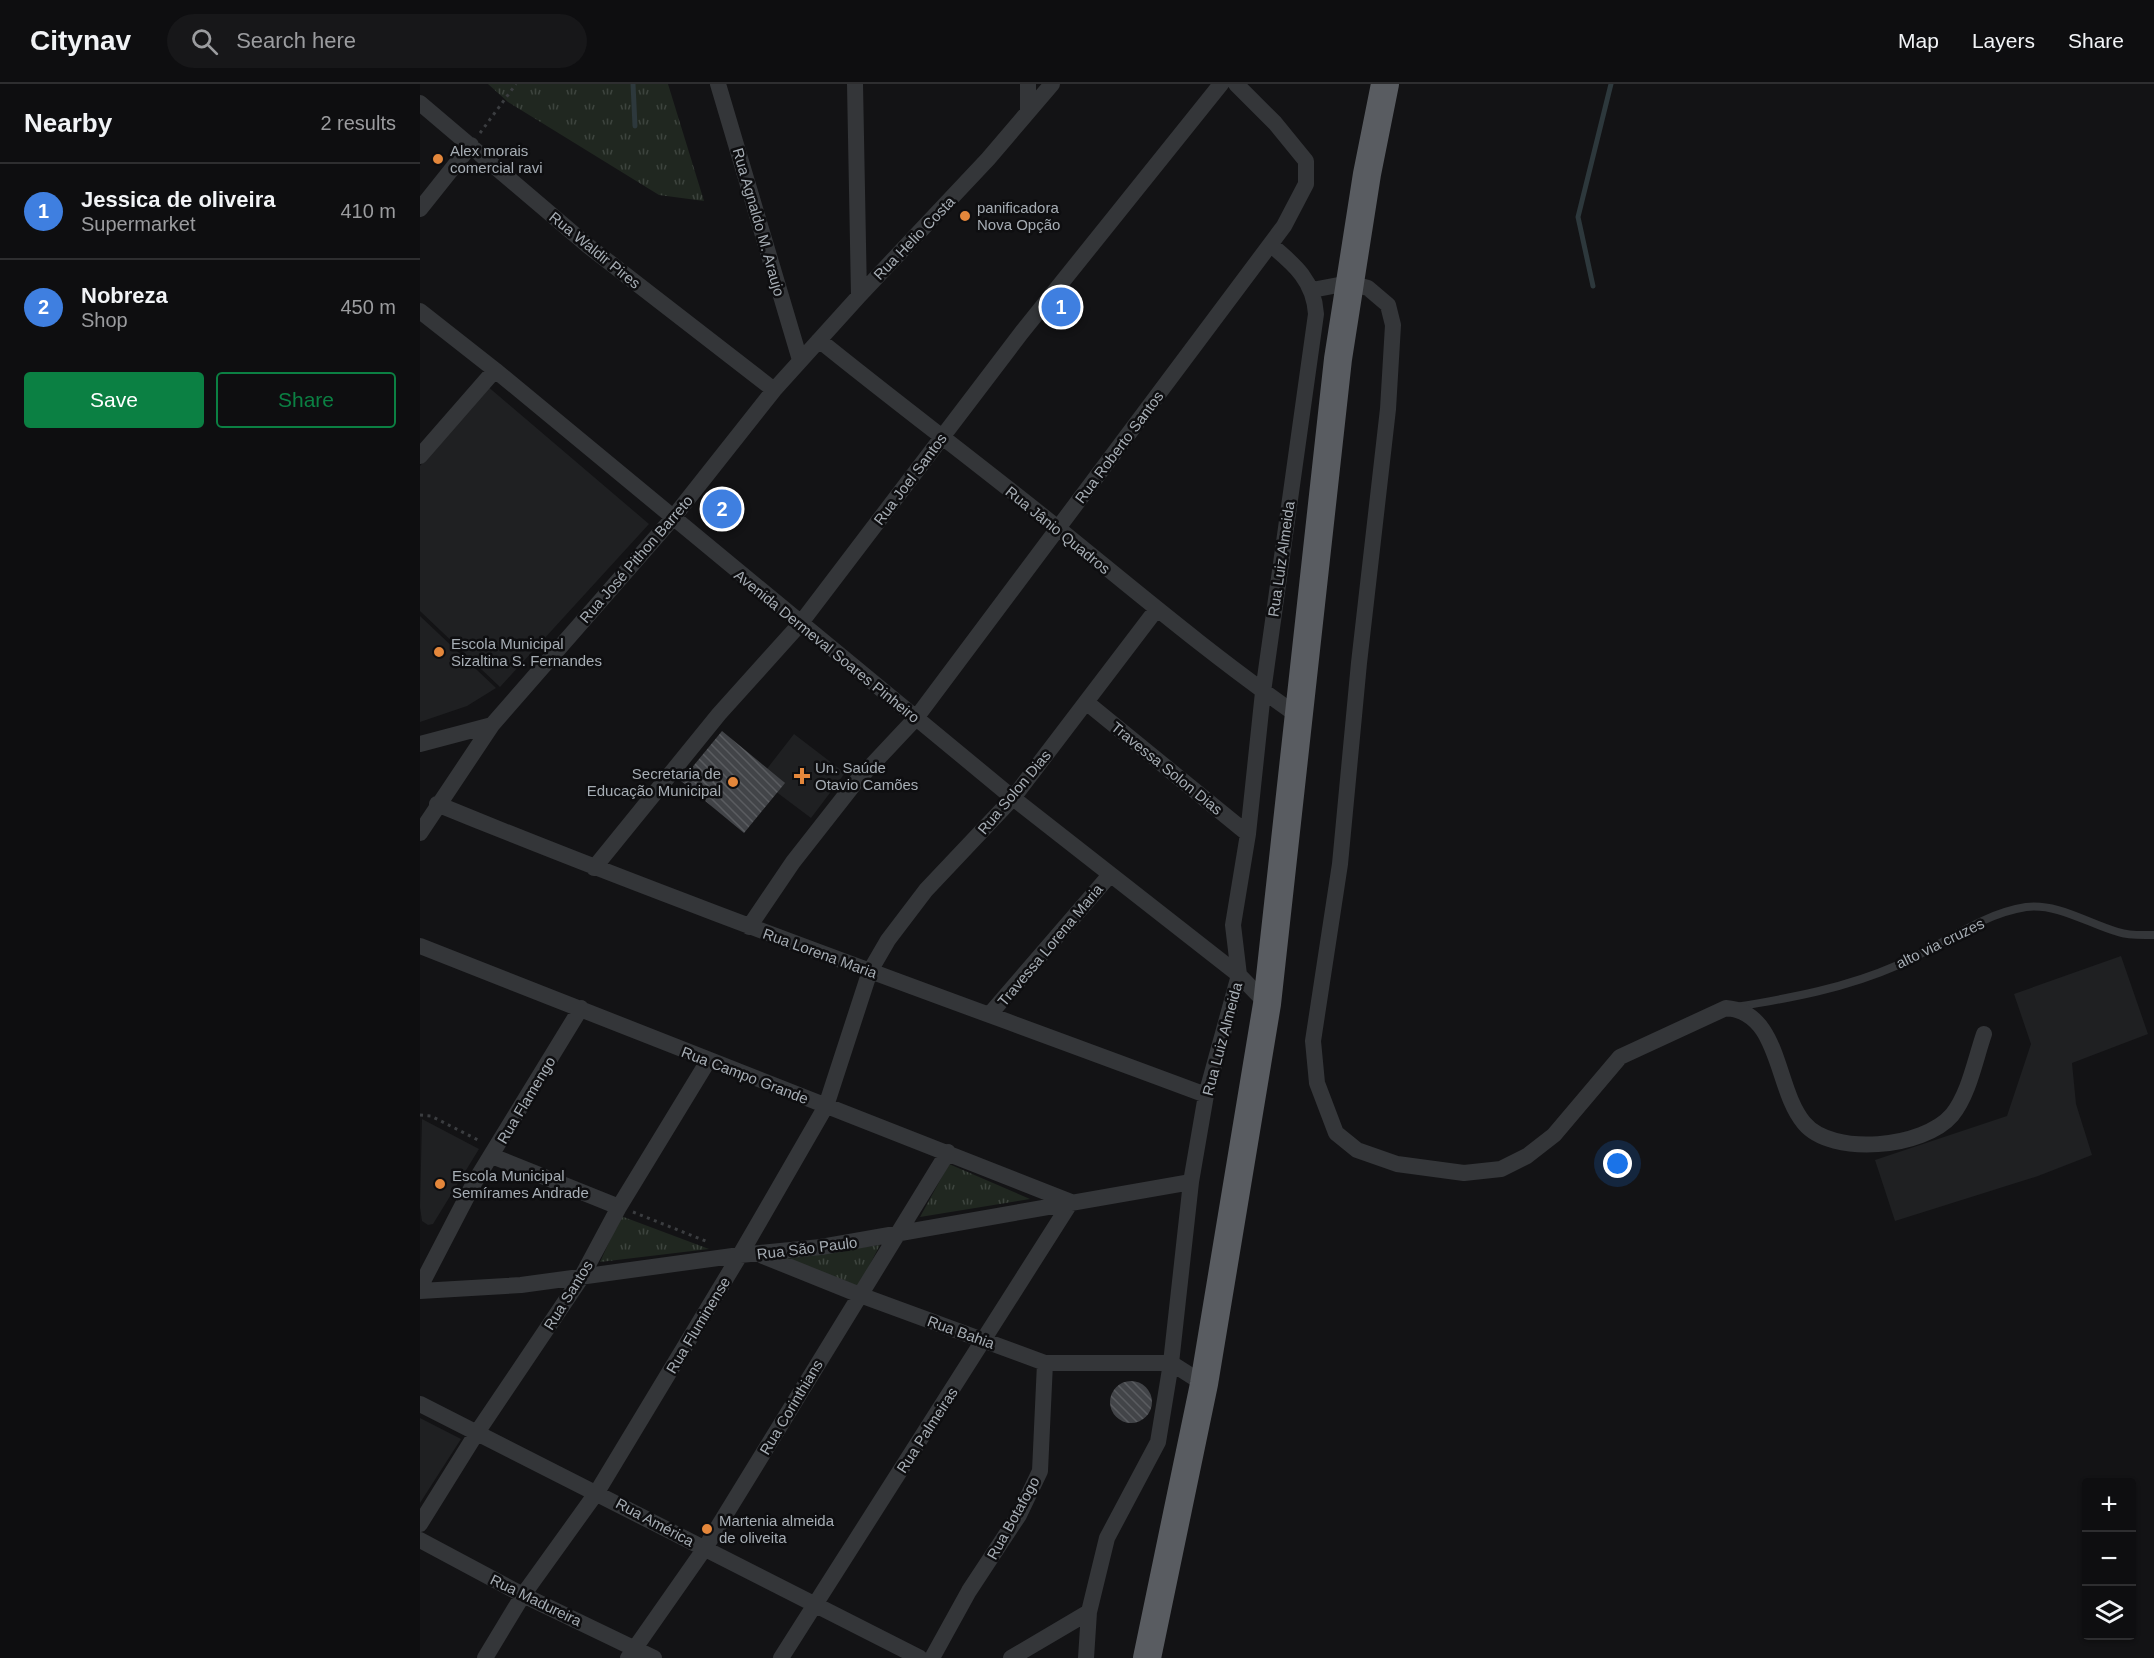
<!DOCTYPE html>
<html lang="en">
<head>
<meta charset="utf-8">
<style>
  body { margin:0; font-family:Helvetica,sans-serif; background:#171719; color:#f1f3f6 }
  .controls { position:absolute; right:18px; bottom:18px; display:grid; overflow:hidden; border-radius:6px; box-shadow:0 2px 4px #0004 }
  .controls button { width:54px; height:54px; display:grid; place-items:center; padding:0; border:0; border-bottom:2px solid #2e2e30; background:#0e0e10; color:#f1f3f6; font:30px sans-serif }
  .you { position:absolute; left:1198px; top:1080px; width:21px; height:21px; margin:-15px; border:4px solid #fff; border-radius:50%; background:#1a73e8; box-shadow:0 0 0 9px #1a73e833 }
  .badge { display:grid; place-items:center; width:39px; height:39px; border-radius:50%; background:#0b8043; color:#fff; font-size:20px; font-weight:700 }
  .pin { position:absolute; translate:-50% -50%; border:3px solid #fff; box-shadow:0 2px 6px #0006 }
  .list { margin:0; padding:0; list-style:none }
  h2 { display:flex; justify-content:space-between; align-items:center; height:78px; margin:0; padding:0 24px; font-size:26px }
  h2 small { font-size:20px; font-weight:400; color:#9b9c9f }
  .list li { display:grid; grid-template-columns:39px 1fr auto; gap:18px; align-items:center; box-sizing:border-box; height:96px; padding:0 24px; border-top:2px solid #2e2e30 }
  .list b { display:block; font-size:22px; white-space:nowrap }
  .list p { margin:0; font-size:20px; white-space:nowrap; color:#9b9c9f }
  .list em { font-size:20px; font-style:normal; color:#9b9c9f }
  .actions { display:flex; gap:12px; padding:18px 24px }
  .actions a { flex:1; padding:14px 0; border:2px solid #0b8043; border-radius:6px; text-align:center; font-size:21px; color:#0b8043 }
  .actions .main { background:#0b8043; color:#fff }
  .icon { flex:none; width:33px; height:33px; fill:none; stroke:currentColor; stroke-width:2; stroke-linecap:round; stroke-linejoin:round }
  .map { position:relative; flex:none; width:1734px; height:1574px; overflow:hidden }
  header { display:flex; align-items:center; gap:36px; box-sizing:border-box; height:84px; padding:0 30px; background:#0e0e10; border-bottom:2px solid #2e2e30 }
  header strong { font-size:28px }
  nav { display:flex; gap:33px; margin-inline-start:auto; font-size:21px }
  .search { width:420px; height:54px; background:#171719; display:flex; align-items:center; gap:15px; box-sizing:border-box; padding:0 21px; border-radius:33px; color:#9b9c9f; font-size:22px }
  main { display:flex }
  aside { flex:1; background:#0e0e10 }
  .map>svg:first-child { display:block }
  .built { fill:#1f2022 }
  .grass { fill:url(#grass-tufts) }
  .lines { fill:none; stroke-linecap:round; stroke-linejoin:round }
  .stream { stroke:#2d383c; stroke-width:5 }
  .building { fill:url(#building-back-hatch) }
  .path { stroke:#3b3d40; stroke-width:3; stroke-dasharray:3 4.5; stroke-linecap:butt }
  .service { stroke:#343639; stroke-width:8 }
  .minor { stroke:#343639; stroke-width:16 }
  .trunk { stroke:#595c61; stroke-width:28 }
  .poi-dot { fill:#e4873b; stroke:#0e0e10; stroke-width:2 }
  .labels { text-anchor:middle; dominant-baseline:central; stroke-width:5; stroke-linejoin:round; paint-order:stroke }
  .poi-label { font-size:15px; fill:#a6adb4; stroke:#0e0e10; text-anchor:start }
  .street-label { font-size:15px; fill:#a6adb4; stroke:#0e0e10 }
</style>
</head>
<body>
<header>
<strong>Citynav</strong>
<div class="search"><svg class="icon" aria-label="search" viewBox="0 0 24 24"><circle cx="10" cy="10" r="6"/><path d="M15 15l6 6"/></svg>Search here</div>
<nav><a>Map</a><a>Layers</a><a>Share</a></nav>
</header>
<main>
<aside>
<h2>Nearby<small>2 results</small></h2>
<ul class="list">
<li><span class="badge" style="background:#3f7fe0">1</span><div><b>Jessica de oliveira</b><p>Supermarket</p></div><em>410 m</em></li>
<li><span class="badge" style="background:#3f7fe0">2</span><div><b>Nobreza</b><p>Shop</p></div><em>450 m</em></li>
</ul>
<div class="actions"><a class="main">Save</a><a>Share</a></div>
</aside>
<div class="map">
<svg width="1734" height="1574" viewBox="0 0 1734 1574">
  <defs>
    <pattern id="grass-tufts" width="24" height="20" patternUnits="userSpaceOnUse" patternTransform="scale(1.5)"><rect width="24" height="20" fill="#202720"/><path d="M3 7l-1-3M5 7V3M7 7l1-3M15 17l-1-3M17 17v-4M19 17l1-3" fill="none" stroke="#3d443e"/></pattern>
    <pattern id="building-back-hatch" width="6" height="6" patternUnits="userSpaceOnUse" patternTransform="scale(1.5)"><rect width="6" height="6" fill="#424448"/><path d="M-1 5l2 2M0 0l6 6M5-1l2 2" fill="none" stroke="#5a5c60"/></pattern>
  </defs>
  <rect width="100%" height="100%" fill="#131315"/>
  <path class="built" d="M66,301L229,440L80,603L0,527V382Z
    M0,532L76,604L47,622L0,638Z
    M374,650L425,689L391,734L339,695Z
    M1701,872L1728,950L1652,979L1656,1020L1672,1071L1618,1092L1475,1137L1455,1076L1587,1032L1611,960L1594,910Z
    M2,1035L59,1065L13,1140L8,1141L2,1137L0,1123Z
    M0,1334L41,1355L0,1419Z"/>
  <path class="grass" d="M68,0H248L284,117L239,111L88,18Z
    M529,1080L610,1115L500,1133Z
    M201,1132L289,1165L180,1178Z
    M460,1161L437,1205L363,1174Z"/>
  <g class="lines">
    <path class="stream" d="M213,0L215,42
      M1173,202L1158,133L1191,0"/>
  </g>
  <path class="building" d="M302,647L365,699L324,749L261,697Z
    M690 1318a21 21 0 1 1 42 0a21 21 0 1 1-42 0Z"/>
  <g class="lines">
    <path class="path" d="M60,49L96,0
      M0,1031L11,1032L60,1057
      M213,1128L288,1158"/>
    <path class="service" d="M1315,923C1371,914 1426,904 1478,881C1520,863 1560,830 1606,823C1638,819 1669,840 1698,848C1710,852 1722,851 1734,851"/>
    <path class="minor" d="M298,0L380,276
      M435,0L439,212
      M608,0V26
      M0,19L167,161L354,306
      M0,125L51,61
      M892,206L929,199L948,204L968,221L973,241L968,325L939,579L920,780L893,957L897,999L916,1049L937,1066L977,1080L1044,1089L1081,1085L1107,1072L1134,1051L1200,973L1306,924C1361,928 1355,1005 1384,1039C1412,1073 1504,1064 1532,1031C1549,1010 1555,976 1564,950
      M0,227L75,286L593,714L819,891L847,920
      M399,256C478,320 560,381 639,445C718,509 796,575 880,633
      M0,372L75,286
      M666,618L828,750
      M0,660L72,641
      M17,720C271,824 529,915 786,1011
      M0,749L72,641L252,435L354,306L439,212L568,75L632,0
      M174,784L299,630L380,540L602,248L801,0
      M329,843L373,778L435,699L496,634L864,142L886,100V77L855,39L816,0
      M0,862L651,1118L361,1574
      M570,930L689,792
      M72,1072L199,1123
      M343,1172L440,1211L625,1279H751L784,1300
      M0,1203L54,1099L161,924
      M0,1207L101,1201L320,1171L401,1163L771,1098
      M0,1320L500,1574
      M0,1440L56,1350L161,1194L199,1123L288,977
      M0,1456L103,1511L234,1574
      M65,1574L103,1511L177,1408L320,1171L406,1022L450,887L468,856L506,806L593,714L736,526
      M208,1574L285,1464L528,1068
      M512,1574L549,1507L599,1431L620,1387L625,1279
      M591,1574L669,1528
      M666,1574L669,1528L687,1454L738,1358L751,1279L771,1098L786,1011L819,891L813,841L828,750L843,608L896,230C894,197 875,181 851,161"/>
    <path class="trunk" d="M727,1574L784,1300L847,920L918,275L947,90L965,0"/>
  </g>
  <g class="poi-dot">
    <circle cx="18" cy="75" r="6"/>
    <circle cx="545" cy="132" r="6"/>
    <circle cx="19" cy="568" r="6"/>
    <path d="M379 683h6v6h6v6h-6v6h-6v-6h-6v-6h6z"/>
    <circle cx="313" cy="698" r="6"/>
    <circle cx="20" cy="1100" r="6"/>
    <circle cx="287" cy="1445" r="6"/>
  </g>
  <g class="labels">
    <g class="poi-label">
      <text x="30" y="66">Alex morais<tspan x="30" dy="17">comercial ravi</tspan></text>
      <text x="557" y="123">panificadora<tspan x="557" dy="17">Nova Opção</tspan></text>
      <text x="31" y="559">Escola Municipal<tspan x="31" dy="17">Sizaltina S. Fernandes</tspan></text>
      <text x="395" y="683">Un. Saúde<tspan x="395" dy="17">Otavio Camões</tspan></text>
      <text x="301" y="689" text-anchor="end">Secretaria de<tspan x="301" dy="17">Educação Municipal</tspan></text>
      <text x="32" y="1091">Escola Municipal<tspan x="32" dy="17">Semírames Andrade</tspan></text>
      <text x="299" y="1436">Martenia almeida<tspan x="299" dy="17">de oliveita</tspan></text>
    </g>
    <g class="street-label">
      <text transform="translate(339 138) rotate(74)">Rua Agnaldo M. Araujo</text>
      <text transform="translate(494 154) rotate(-46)">Rua Helio Costa</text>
      <text transform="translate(175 166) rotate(39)">Rua Waldir Pires</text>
      <text transform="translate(699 363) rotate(-53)">Rua Roberto Santos</text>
      <text transform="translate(490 395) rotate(-53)">Rua Joel Santos</text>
      <text transform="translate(638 446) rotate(39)">Rua Jânio Quadros</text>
      <text transform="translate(216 475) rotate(-49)">Rua José Pithon Barreto</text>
      <text transform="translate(861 475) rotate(-82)">Rua Luiz Almeida</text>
      <text transform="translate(407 562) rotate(39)">Avenida Dermeval Soares Pinheiro</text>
      <text transform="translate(747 684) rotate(39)">Travessa Solon Dias</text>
      <text transform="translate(594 708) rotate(-50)">Rua Solon Dias</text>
      <text transform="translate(1520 859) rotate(-26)">alto via cruzes</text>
      <text transform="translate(630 861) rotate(-50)">Travessa Lorena Maria</text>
      <text transform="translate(400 869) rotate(20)">Rua Lorena Maria</text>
      <text transform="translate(802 955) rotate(-75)">Rua Luiz Almeida</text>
      <text transform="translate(325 991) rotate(21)">Rua Campo Grande</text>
      <text transform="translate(106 1016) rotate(-59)">Rua Flamengo</text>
      <text transform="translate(387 1164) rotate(-7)">Rua São Paulo</text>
      <text transform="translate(148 1211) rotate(-58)">Rua Santos</text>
      <text transform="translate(278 1241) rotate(-59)">Rua Fluminense</text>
      <text transform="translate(541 1248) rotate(20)">Rua Bahia</text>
      <text transform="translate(371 1323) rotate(-59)">Rua Corinthians</text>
      <text transform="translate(507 1346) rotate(-57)">Rua Palmeiras</text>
      <text transform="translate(593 1434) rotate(-61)">Rua Botafogo</text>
      <text transform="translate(235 1438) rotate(28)">Rua América</text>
      <text transform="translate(116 1516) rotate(26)">Rua Madureira</text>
    </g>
  </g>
</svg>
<div class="controls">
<button>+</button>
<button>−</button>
<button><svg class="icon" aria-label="layers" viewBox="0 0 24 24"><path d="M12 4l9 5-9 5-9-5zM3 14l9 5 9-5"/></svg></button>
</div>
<div class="you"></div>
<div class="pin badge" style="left:641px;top:223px;background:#3f7fe0">1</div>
<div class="pin badge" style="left:302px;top:425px;background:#3f7fe0">2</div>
</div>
</main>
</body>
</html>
